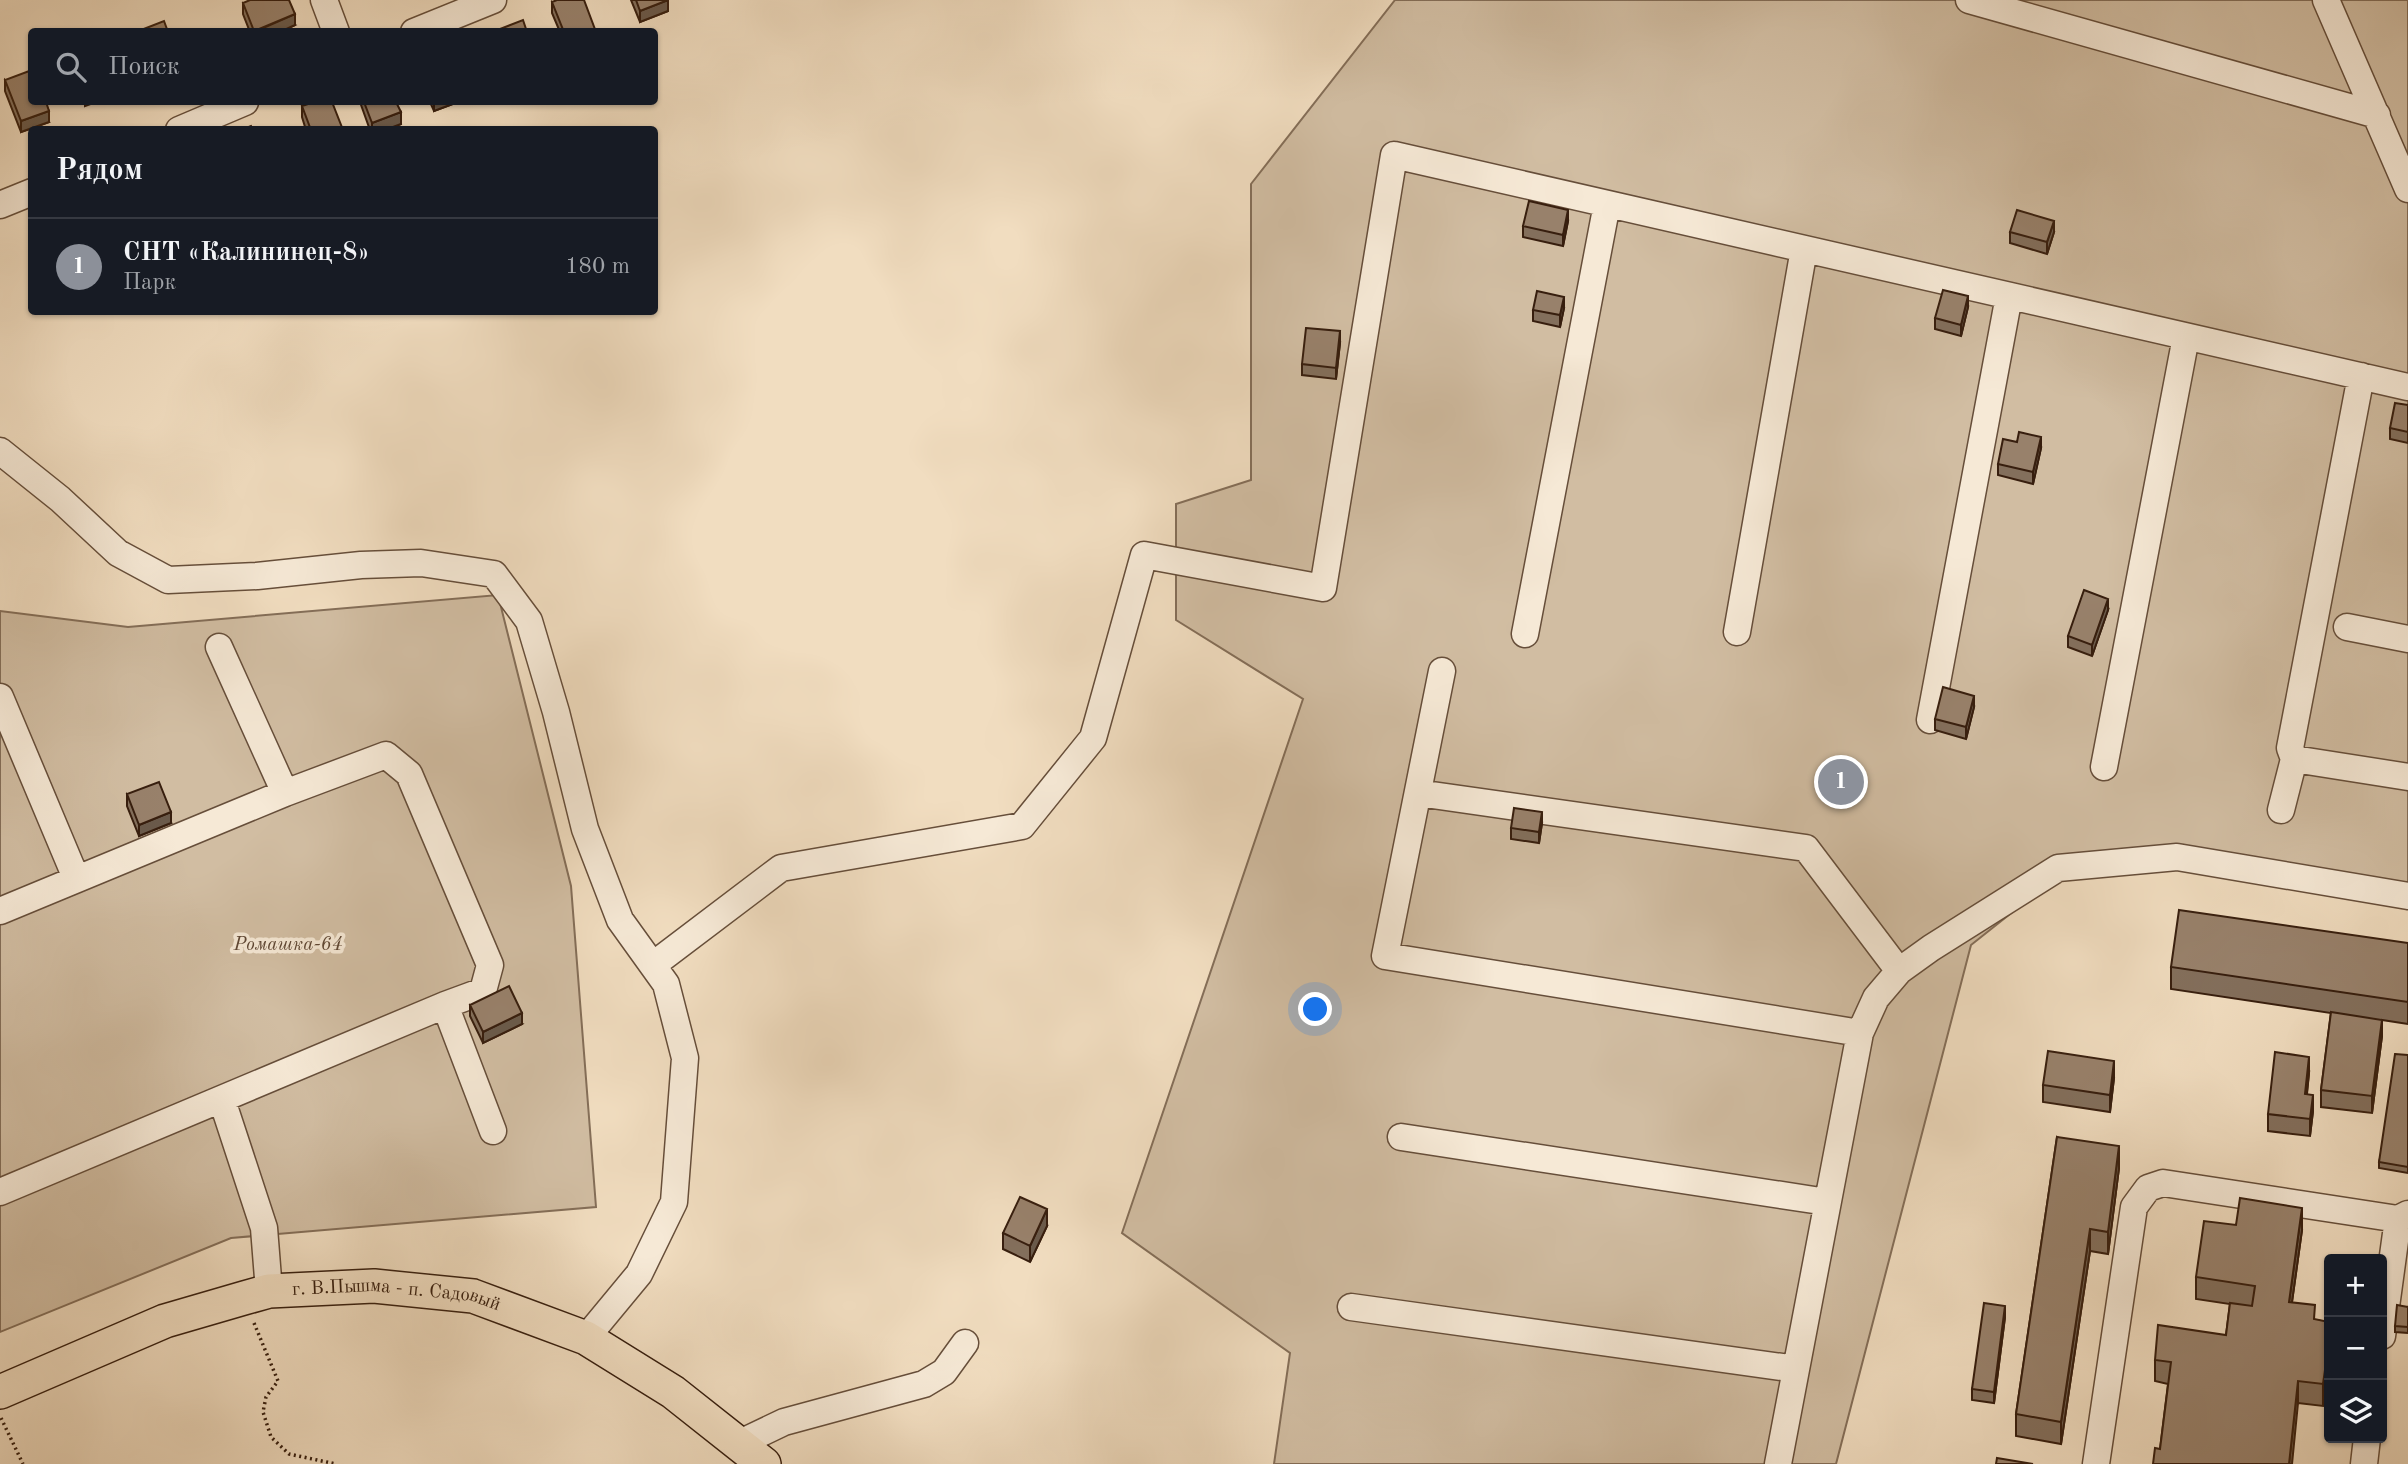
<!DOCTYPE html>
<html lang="ru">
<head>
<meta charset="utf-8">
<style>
  body { margin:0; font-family:"Old Standard TT",serif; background:#242831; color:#f1f3f6 }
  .controls { position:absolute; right:21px; bottom:21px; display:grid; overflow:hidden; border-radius:7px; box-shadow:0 2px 5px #0004 }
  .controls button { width:63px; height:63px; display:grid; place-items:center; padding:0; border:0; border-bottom:2px solid #363941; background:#171b24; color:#f1f3f6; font:35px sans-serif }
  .you { position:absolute; left:1316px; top:1010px; width:24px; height:24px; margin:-18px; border:5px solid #fff; border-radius:50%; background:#1a73e8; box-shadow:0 0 0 10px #1a73e833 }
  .badge { display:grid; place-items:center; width:46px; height:46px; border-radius:50%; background:#8c9099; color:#fff; font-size:23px; font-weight:700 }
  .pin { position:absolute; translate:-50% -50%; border:4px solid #fff; box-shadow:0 2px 7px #0006 }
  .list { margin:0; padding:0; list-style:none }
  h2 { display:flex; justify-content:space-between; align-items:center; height:91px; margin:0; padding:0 28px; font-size:30px }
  h2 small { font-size:23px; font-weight:400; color:#9ea1a6 }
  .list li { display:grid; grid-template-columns:46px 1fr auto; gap:21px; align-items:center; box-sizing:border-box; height:98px; padding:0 28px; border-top:2px solid #363941 }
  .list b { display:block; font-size:26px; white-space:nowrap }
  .list p { margin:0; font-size:23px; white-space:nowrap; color:#9ea1a6 }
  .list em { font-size:23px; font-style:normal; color:#9ea1a6 }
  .icon { flex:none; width:38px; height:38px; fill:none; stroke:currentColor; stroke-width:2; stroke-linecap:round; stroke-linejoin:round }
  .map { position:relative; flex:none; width:2408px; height:1464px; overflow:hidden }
  .search { position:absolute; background:#171b24; box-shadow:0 2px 5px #0004; left:28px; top:28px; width:630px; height:77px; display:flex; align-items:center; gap:18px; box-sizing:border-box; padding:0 24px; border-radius:7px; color:#9ea1a6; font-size:26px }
  .panel { position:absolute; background:#171b24; box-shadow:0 2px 5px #0004; left:28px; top:126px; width:630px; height:189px; border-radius:7px }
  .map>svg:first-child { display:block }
  .green { fill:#d1bda2; stroke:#846e58; stroke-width:2 }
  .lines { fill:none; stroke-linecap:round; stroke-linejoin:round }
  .minor-casing { stroke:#664e3a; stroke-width:29 }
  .major-casing { stroke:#371e0e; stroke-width:36 }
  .path { stroke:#371e0e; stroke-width:3.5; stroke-dasharray:2 3.5; stroke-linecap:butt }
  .minor { stroke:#f6e9d6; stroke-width:26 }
  .major { stroke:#f1ddc0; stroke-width:33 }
  .wall { fill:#836f5c; stroke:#371e0e; stroke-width:2 }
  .shaded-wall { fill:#6a5a4b; stroke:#371e0e; stroke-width:2 }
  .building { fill:#98816b; stroke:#371e0e; stroke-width:2 }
  .labels { text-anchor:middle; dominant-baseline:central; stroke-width:7; stroke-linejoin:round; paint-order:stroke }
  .park-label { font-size:19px; font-style:italic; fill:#5e4633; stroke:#f6e9d6 }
  .street-label { font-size:19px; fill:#371e0e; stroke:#f6e9d6 }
</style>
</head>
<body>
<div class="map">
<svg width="2408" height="1464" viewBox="0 0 2408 1464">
  <rect width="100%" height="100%" fill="#f1ddc0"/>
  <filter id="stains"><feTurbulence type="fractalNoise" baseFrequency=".00286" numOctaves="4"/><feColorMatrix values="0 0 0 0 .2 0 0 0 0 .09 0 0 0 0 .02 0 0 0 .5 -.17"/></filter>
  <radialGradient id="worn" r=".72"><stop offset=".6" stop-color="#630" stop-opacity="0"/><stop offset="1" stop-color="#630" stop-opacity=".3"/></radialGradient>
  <path class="green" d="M1395,0H2408V905L2189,865L2059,875L1971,945L1836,1464H1274L1290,1353L1122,1233L1303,699L1176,620V504L1251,480V184Z
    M498,595L571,886L596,1207L231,1238L0,1332V611L128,627Z"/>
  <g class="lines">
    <g class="minor-casing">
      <path id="minor" d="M324,0L336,32
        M1969,0L2377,115
        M2326,0L2408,189
        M414,32L493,0
        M179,130L245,102
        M0,205L32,192
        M0,451L60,499L118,553L168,580L257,576L361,565L421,563L494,574L529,621L556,712L585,829L620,920L666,984L685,1058L674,1202L639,1274L586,1338
        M2347,627L2408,639
        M1737,632L1804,249
        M1525,634L1607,204
        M219,647L285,793
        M1442,671L1385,956L1860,1033
        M0,697L76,878
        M1930,720L2009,296
        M2294,759L2408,777
        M2104,767L2186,337
        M1418,793L1806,848L1899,971
        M2281,810L2294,759L2290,748L2361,376
        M0,911L285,793L386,755L409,774L490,965L483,991L445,1005L0,1192
        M653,965L781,868L1022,826L1093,738L1144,555L1323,588L1394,155L2408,387
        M445,1005L493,1131
        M222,1100L264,1228L269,1291
        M1401,1137L1827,1202
        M1351,1307L1796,1369
        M2382,1336L2398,1219
        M740,1443L784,1422L924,1384L944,1372L965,1343
        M1778,1464L1860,1033L1876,998L1899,971L1931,948L2058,868L2177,857L2408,896
        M2096,1464L2134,1207L2148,1188L2163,1183L2398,1219L2408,1214
        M2364,1464L2367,1438"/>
    </g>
    <g class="major-casing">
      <g id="major">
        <path id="s1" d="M0,1392L165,1321L244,1298L269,1291L374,1286L473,1296L586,1338L673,1392L764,1464"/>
      </g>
    </g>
    <path class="path" d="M254,1323L278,1381L266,1397L263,1412L271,1437L289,1454L336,1464
      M1,1418L23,1464"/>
    <use href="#minor" class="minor"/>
    <use href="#major" class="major"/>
  </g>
  <path class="wall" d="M631,0H668V11L640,22Z
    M552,2L596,32H560L552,13Z
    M243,3L295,25L280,32H250L243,14Z
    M5,80L49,122L21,132L5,91Z
    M360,102H396L401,124L385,130H370Z
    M430,102H458L434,111Z
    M302,106L343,130H306L302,117Z
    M1568,221L1563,246L1523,237V226Z
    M2010,232H2054L2047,254L2010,243Z
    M1968,307L1961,336L1935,329V318Z
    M1564,308L1560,327L1533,321V310Z
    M1340,343L1336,379L1302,375V364Z
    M2408,405V443L2390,439V428Z
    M2041,448L2033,484L1998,475V464Z
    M2108,610L2092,656L2068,647V636Z
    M1974,707L1966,739L1935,730V719Z
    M127,794L171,823L139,836L127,806Z
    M1542,823L1539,843L1511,839V828Z
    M2408,943V1024L2382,1020V1036L2372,1113L2321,1107V1090L2331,1013L2171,989V967Z
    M470,1005L522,1024L483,1043L470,1016Z
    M2408,1055V1173L2379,1168V1162Z
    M2309,1073L2307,1094L2313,1111L2310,1136L2268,1131V1114Z
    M2114,1078L2110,1112L2043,1102V1085Z
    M2057,1137L2119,1168L2108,1254L2090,1251L2061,1444L2016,1436V1414Z
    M2236,1225L2302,1230L2292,1302L2315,1320L2329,1322L2323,1406L2298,1403L2160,1449L2168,1384L2155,1381V1360L2226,1335L2230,1304L2196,1299V1277Z
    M1047,1226L1030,1262L1003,1249V1233Z
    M2408,1307V1333L2395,1332V1326Z
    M2005,1317L1994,1403L1972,1400V1389Z"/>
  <path class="shaded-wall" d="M668,0V11L640,22V11Z
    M295,14V25L280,32H254Z
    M85,102H96L85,106Z
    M434,102H458L434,111Z
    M49,111V122L21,132V121Z
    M401,112V124L385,130H372V123Z
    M1568,210V221L1563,246V235Z
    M2054,221V232L2047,254V242Z
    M1968,296V307L1961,336V325Z
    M1564,297V308L1560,327V315Z
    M1340,331V343L1336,379V368Z
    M2041,437V448L2033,484V472Z
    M2108,599V610L2092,656V645Z
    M1974,696V707L1966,739V727Z
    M171,812V823L139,836V825Z
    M1542,812V823L1539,843V832Z
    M522,1013V1024L483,1043V1032Z
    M2382,1020V1036L2372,1113V1096Z
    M2309,1057V1073L2305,1110V1094Z
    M2114,1061V1078L2110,1112V1095Z
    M2313,1095V1111L2310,1136V1119Z
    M2119,1146V1168L2108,1254V1232Z
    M2302,1208V1230L2289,1323V1302Z
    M1047,1209V1226L1030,1262V1246Z
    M2090,1229V1251L2061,1444V1422Z
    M2005,1306V1317L1994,1403V1392Z
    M2329,1342V1364L2323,1406V1384Z
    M2298,1381V1403L2292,1464H2289Z"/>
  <path class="building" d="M250,0H289L295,14L254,31L243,3Z
    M557,0H584L596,32H564L552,2Z
    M636,0H668L640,11Z
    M523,20L527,32H495V31Z
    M164,21L168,32H136Z
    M32,70V102H46L49,111L21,121L5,80Z
    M314,102H332L343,130H311L302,106Z
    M364,102H396L401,112L372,123Z
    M251,126L253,130H241Z
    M1529,201L1568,210L1563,235L1523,226Z
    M2017,210L2054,221L2047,242L2010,232Z
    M1943,290L1968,296L1961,325L1935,318Z
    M1537,291L1564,297L1560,315L1533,310Z
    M1306,328L1340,331L1336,368L1302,364Z
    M2395,403L2408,405V432L2390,428Z
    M2019,432L2041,437L2033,472L1998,464L2003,439L2017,442Z
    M2084,590L2108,599L2092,645L2068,636Z
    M1943,687L1974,696L1966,727L1935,719Z
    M159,782L171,812L139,825L127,794Z
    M1514,808L1542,812L1539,832L1511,828Z
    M2179,910L2408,943V1002L2171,967Z
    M509,986L522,1013L483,1032L470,1005Z
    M2331,1012L2382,1020L2372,1096L2321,1090Z
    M2048,1051L2114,1061L2110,1095L2043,1085Z
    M2275,1052L2309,1057L2305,1094L2313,1095L2310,1119L2268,1114Z
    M2395,1054L2408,1055V1167L2379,1162Z
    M2057,1137L2119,1146L2108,1232L2090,1229L2061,1422L2016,1414Z
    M1020,1197L1047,1209L1030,1246L1003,1233Z
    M2240,1198L2302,1208L2289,1302L2315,1305L2314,1319L2329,1322V1342L2323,1384L2298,1381L2289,1464H2153L2155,1448L2160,1449L2171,1362L2155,1360L2158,1325L2226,1335L2230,1303L2252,1306L2255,1286L2196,1277L2204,1221L2236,1225Z
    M1984,1303L2005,1306L1994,1392L1972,1389Z
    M2397,1305L2408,1307V1327L2395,1326Z
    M1997,1458L2033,1464H1996Z"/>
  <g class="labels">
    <g class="park-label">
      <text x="288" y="945">Ромашка-64</text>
    </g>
    <g class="street-label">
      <text stroke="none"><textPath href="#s1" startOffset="416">г. В.Пышма - п. Садовый</textPath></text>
    </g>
  </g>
  <rect width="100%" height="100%" filter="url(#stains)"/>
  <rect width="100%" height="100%" fill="url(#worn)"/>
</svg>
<div class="controls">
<button>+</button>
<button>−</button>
<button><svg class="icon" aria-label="layers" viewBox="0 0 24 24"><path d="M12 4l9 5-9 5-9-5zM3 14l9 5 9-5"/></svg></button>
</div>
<div class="you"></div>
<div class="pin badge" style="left:1841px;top:782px">1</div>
<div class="search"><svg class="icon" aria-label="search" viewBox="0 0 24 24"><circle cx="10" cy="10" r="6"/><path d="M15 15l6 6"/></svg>Поиск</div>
<section class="panel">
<h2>Рядом<small></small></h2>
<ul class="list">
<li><span class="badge">1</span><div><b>СНТ «Калининец-8»</b><p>Парк</p></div><em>180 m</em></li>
</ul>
</section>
</div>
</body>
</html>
